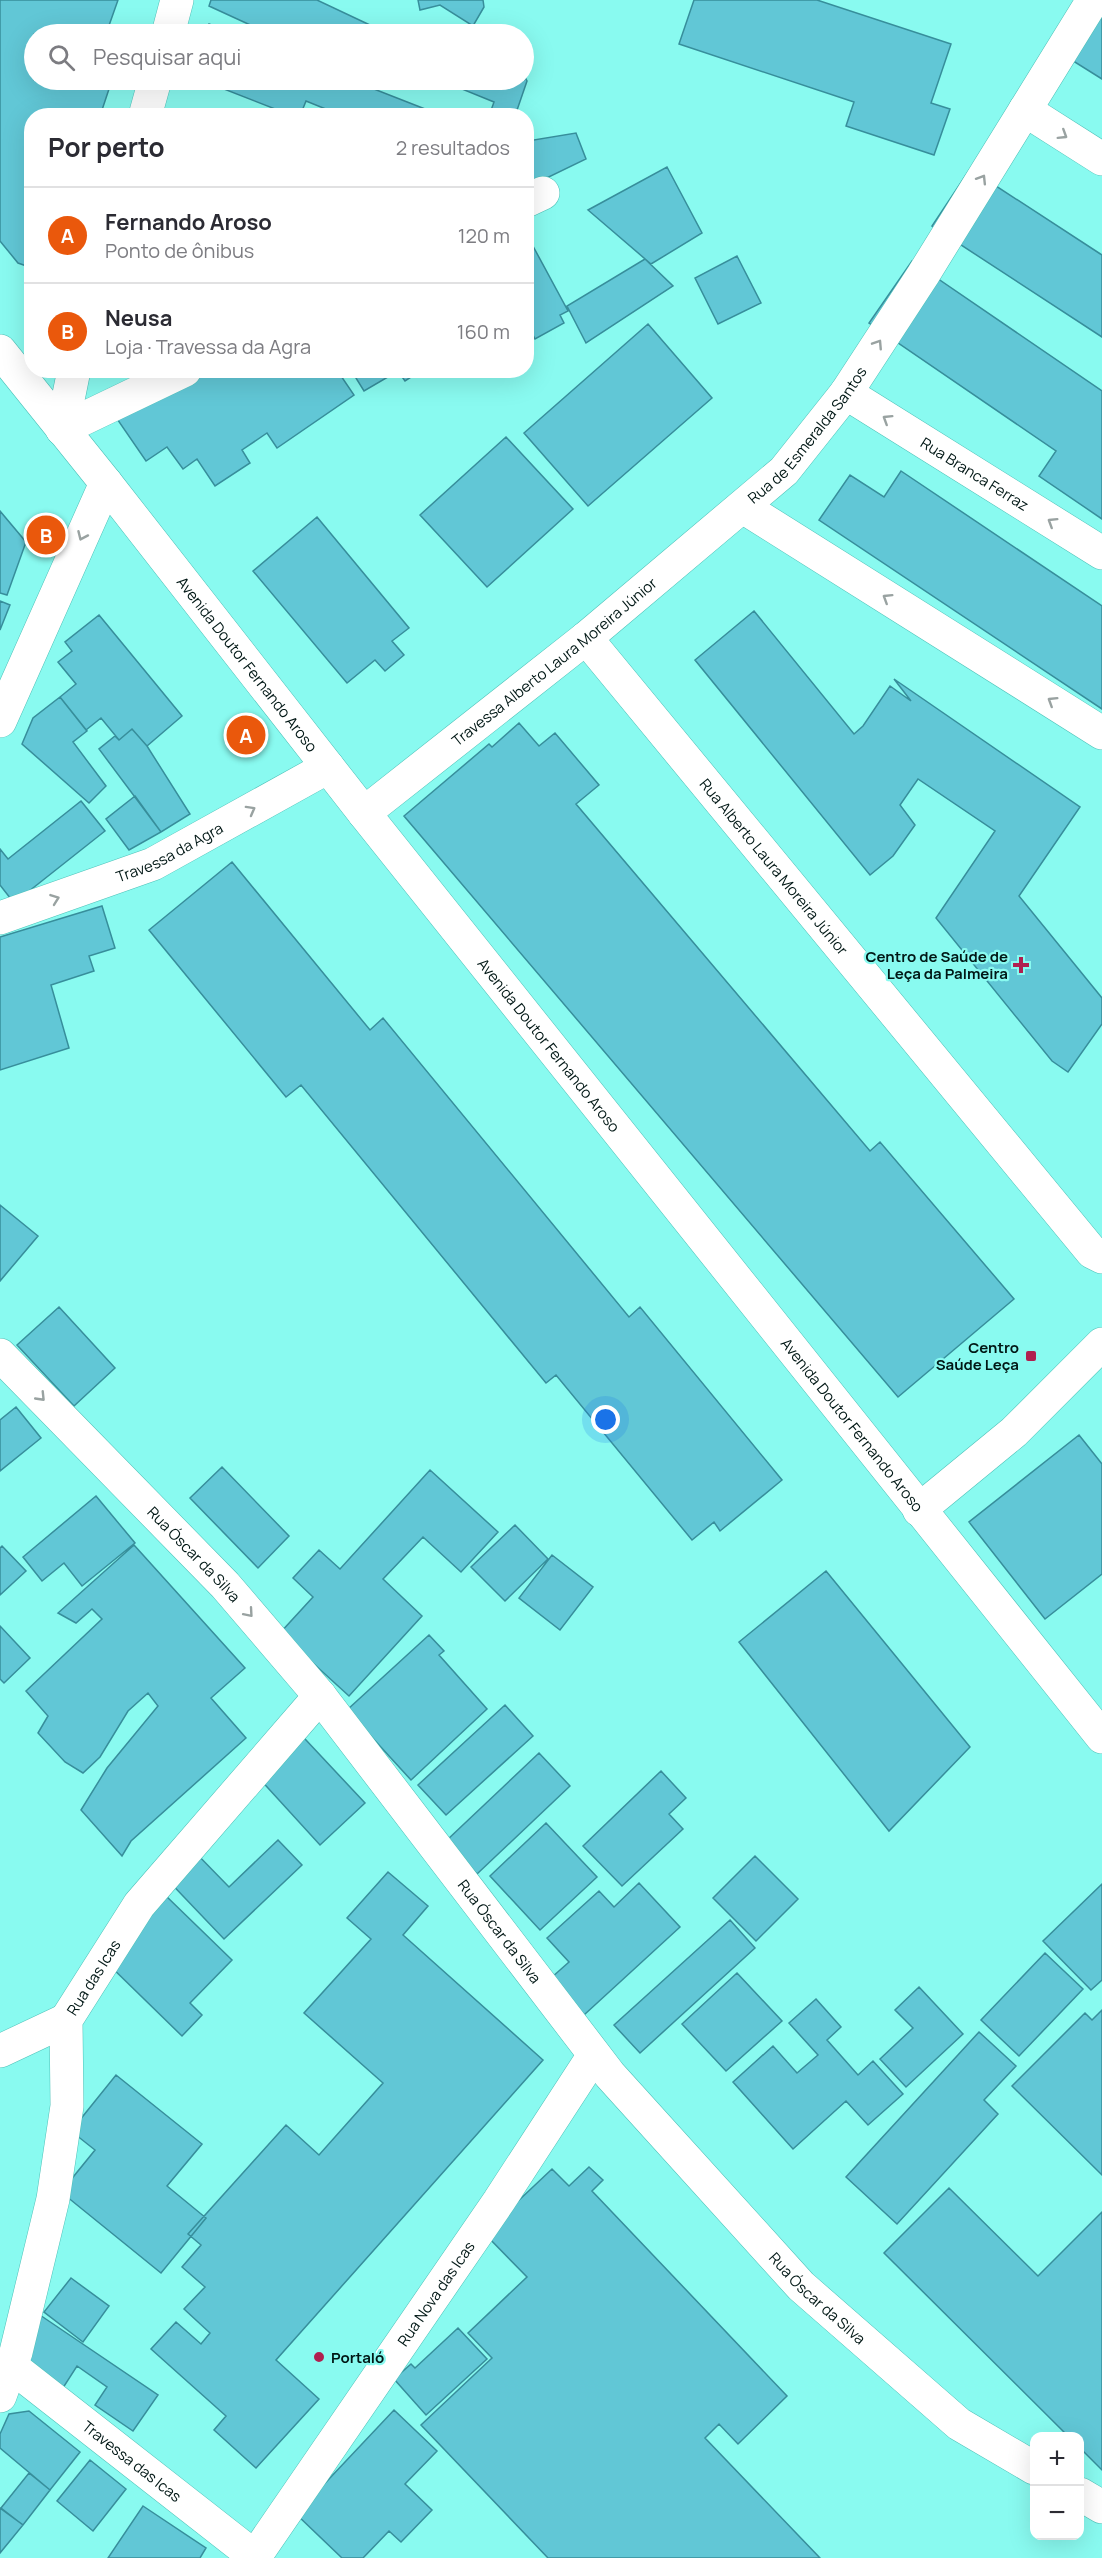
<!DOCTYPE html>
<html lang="pt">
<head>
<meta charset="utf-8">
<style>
  body { margin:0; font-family:Manrope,sans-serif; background:#f2f2f3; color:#2b2b33 }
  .controls { position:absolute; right:18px; bottom:18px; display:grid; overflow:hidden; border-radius:12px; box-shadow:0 6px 24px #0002 }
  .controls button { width:54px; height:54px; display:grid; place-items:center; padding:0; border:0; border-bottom:2px solid #e1e1e2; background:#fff; color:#2b2b33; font:30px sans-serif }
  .you { position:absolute; left:606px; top:1420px; width:21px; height:21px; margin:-15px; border:4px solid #fff; border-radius:50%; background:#1a73e8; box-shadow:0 0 0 9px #1a73e833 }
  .badge { display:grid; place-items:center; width:39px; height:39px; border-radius:50%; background:#ea580c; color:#fff; font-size:20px; font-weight:700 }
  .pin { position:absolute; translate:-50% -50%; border:3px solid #fff; box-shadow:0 2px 6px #0006 }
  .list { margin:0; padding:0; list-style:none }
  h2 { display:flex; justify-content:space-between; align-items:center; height:78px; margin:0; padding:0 24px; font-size:26px }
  h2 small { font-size:20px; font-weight:400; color:#7c7c81 }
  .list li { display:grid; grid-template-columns:39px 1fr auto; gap:18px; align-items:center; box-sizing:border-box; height:96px; padding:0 24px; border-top:2px solid #e1e1e2 }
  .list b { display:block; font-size:22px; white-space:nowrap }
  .list p { margin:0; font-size:20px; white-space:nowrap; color:#7c7c81 }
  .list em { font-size:20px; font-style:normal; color:#7c7c81 }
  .icon { flex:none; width:33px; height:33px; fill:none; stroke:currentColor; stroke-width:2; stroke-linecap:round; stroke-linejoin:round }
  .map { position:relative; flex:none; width:1102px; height:2558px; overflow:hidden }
  .search { position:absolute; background:#fff; box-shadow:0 6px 24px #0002; left:24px; top:24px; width:510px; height:66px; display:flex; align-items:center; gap:15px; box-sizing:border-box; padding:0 21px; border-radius:33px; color:#7c7c81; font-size:22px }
  .panel { position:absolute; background:#fff; box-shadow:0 6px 24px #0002; left:24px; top:108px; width:510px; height:270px; border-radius:24px }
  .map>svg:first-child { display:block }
  .building { fill:#61c7d6; stroke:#378e9b; stroke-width:1.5 }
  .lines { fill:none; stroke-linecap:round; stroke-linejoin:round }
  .street-casing { stroke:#4dc1b8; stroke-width:34 }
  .secondary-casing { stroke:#4dc1b8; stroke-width:34 }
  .street { stroke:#fff; stroke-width:33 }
  .secondary { stroke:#fff; stroke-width:33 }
  .oneway { stroke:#99a2a1 }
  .poi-dot { fill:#b01f4f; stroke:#89faf0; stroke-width:2 }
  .labels { text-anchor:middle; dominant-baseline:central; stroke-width:4.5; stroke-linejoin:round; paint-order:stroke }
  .street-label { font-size:15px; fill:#011715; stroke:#89faf0 }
  .poi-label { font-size:15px; font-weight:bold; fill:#011715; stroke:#89faf0; text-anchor:end }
</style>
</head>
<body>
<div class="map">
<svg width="1102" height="2558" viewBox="0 0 1102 2558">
  <rect width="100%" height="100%" fill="#89faf0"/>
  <path class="building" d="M0,0H118L106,34H34V80H112L100,116H32V268L18,263L0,241Z
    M211,0H317L389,34H270L209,6Z
    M418,0H483L484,7L473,26L440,5L420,10Z
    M694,0H817L951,44L931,103L950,109L934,155L846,126L854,102L679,44Z
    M1102,7V79L1070,59Z
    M209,24L235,34H205Z
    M463,27L483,34H453Z
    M524,75L527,81L515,116H489L494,102L452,85L449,80H524Z
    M201,80H351L443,116H343L306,101L300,116H293Z
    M369,80H391L389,89Z
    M526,133L528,141L576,133L586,159L526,188Z
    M667,167L702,233L651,264L588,210Z
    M970,169L1102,255V337L932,226Z
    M527,235L568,311L560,315L564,323L535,339L531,331L526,333Z
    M737,256L761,303L718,324L695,278Z
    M645,259L673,286L586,343L567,306Z
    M912,261L1102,391V519L1039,476L1056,451L869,323Z
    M648,324L712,398L588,506L524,433Z
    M175,370H337L354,395L277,448L267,433L242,450L250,463L215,486L197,459L183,469L167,447L146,461L113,413Z
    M351,370H422L405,381L398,371L364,391Z
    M506,437L573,509L487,587L420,515Z
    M901,471L1102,606V709L819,520L850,475L884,497Z
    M0,511L26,542L7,595L0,593Z
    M317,517L409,628L392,641L404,655L385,671L375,660L347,683L253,571Z
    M0,601L10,605L0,630Z
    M754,611L854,734L863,726L890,686L911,701L894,679L1080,807L1019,896L1102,998V1024L1068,1072L1052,1061L936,918L995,831L918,779L900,805L915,825L893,856L870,875L695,660Z
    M99,615L182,716L147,746L132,729L119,740L101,718L86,730L60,697L76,684L58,662L72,651L65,642Z
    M60,697L87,731L73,742L106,786L89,803L22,744L33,718Z
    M519,723L539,746L555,733L599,785L576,804L870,1151L880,1142L1014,1299L898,1397L404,816L489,744L492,747Z
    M132,729L147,746L190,814L161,832L99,749L115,736L119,740Z
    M135,796L161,832L129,850L106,819Z
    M81,801L105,831L14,903L0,885V849L8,859Z
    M232,862L370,1030L383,1018L629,1317L640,1307L782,1480L720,1531L714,1522L692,1540L556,1375L546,1383L301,1085L286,1097L149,930Z
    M102,906L115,948L89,956L94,971L51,985L69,1048L0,1070V937Z
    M0,1205L38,1236L0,1281Z
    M59,1307L115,1368L74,1406L17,1345Z
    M16,1407L41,1438L0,1471V1420Z
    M1079,1435L1102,1464V1574L1045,1619L969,1522Z
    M222,1467L289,1536L258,1568L190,1498Z
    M430,1470L498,1532L461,1572L423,1537L383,1579L422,1616L349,1696L280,1633L313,1597L293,1578L319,1550L340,1569Z
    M96,1496L135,1543L82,1586L64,1563L42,1581L23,1557Z
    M515,1525L548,1559L505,1601L471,1567Z
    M134,1545L245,1668L211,1698L246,1738L131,1841L122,1856L81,1810L107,1768L158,1706L148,1693L128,1711L100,1757L83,1773L65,1762L38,1733L48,1716L26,1691L102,1619L92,1609L76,1623L58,1613Z
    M2,1546L26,1571L0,1595V1548Z
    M552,1555L593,1587L560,1630L519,1598Z
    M826,1571L970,1747L889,1831L739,1642Z
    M0,1626L30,1658L4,1683L0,1679Z
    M429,1635L444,1651L439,1655L487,1709L411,1780L347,1710Z
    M505,1705L533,1736L446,1815L418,1785Z
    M291,1724L365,1803L320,1845L247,1765Z
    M539,1753L570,1786L477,1874L446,1841Z
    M661,1771L686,1798L669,1814L683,1829L622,1886L583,1846Z
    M546,1823L597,1877L540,1930L490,1876Z
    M278,1840L302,1865L224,1939L163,1875L191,1848L229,1887Z
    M755,1856L798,1899L756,1941L713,1898Z
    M388,1872L428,1906L403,1935L543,2060L276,2360L319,2399L256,2468L214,2430L226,2416L151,2349L176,2322L201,2344L210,2333L184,2309L205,2287L182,2267L201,2245L188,2234L286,2125L319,2155L383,2083L304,2013L371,1939L347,1918Z
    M639,1883L680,1927L584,2015L551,1978L569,1962L547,1938L599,1891L614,1907Z
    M1102,1884V1980L1091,1990L1043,1941Z
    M164,1894L232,1960L190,2003L202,2015L182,2036L102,1958Z
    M730,1920L755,1948L640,2053L614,2025Z
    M1045,1953L1083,1989L1019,2056L981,2020Z
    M737,1973L782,2021L726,2071L682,2024Z
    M919,1987L963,2034L906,2087L880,2059L913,2028L895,2010Z
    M816,1999L841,2027L827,2040L858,2075L873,2061L903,2094L868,2125L846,2101L793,2149L733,2082L773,2046L797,2073L818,2055L789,2023Z
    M1102,2010V2175L1012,2086L1085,2013L1092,2020Z
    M979,2032L1016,2066L984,2100L998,2114L897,2224L846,2177Z
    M116,2075L202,2144L167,2186L206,2218L161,2273L61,2192L95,2150L71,2131Z
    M589,2167L603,2180L592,2191L787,2396L738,2444L719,2424L705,2438L820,2558H548L421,2425L492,2358L468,2333L527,2277L484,2233L552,2169L569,2186Z
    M949,2188L1038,2276L1102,2212V2470L1080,2448V2436H1068L884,2253Z
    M71,2278L109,2306L83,2342L44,2312Z
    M34,2311L158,2395L133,2431L95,2405L107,2387L77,2366L61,2391L5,2353Z
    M458,2328L487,2359L426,2415L394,2379L411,2364L415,2368Z
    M394,2410L437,2451L405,2484L432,2510L401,2542L389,2531L363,2558H342L296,2514Z
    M29,2411L80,2452L50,2490L0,2448V2434L9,2414Z
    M90,2460L126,2489L93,2531L57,2501Z
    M29,2473L50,2490L23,2525L1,2508Z
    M143,2506L206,2548L200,2558H108Z
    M0,2508L23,2525L0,2553Z"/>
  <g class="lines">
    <g class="street-casing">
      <g id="street">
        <path d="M168,34L177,0"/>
        <path d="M1025,110L1102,159"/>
        <path d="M145,116L155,80"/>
        <path d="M526,201L543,193"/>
        <path id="s1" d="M846,393L1102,553"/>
        <path d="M62,429L185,370"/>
        <path d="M62,429L74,370"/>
        <path d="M743,507L1102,733"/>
        <path id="s2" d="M586,638L1092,1252L1102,1257"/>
        <path d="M0,721L106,483"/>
        <path id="s3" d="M364,813L586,638L784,471L846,393L923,275L1093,0"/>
        <path id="s4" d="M0,918L153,864L328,767"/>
        <path id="s5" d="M0,1355L225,1585L320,1696L610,2075L801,2286L959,2424L1034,2468"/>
        <path d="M919,1510L1014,1432L1102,1344"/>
        <path d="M0,2051L66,2020"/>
        <path id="s6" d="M11,2366L255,2557"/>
        <path id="s7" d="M0,2396L16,2352L53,2199L67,2106L66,2020L139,1905L320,1696"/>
        <path d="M1080,2494L1102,2507"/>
        <path id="s8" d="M254,2558L499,2201L594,2055"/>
      </g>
    </g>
    <g class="secondary-casing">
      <g id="secondary">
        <path id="s9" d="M0,351L106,483L364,813L1102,1737"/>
      </g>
    </g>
    <use href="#street" class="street"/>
    <use href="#secondary" class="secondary"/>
  </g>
  <defs><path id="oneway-chevron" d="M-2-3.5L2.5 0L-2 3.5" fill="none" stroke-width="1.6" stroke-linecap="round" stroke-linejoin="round" transform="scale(1.5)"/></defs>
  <g class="oneway">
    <use href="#oneway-chevron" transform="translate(1063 135) rotate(32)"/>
    <use href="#oneway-chevron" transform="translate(982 179) rotate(-58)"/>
    <use href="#oneway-chevron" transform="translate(878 344) rotate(-57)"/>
    <use href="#oneway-chevron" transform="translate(887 419) rotate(-148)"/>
    <use href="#oneway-chevron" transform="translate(1052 522) rotate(-148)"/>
    <use href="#oneway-chevron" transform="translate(82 536) rotate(114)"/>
    <use href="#oneway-chevron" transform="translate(887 598) rotate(-148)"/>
    <use href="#oneway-chevron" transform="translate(1052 701) rotate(-148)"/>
    <use href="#oneway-chevron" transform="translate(251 810) rotate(-29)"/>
    <use href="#oneway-chevron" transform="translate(55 899) rotate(-20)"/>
    <use href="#oneway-chevron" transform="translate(41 1397) rotate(46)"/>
    <use href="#oneway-chevron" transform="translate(249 1613) rotate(49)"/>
  </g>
  <g class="poi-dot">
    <path d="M1018 956h6v6h6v6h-6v6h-6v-6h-6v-6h6z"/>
    <rect x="1025" y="1350" width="12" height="12" rx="3"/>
    <circle cx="319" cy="2357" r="6"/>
  </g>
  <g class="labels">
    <g class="street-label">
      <text stroke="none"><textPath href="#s3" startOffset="584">Rua de Esmeralda Santos</textPath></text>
      <text stroke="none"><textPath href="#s1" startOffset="152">Rua Branca Ferraz</textPath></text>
      <text stroke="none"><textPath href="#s3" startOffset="243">Travessa Alberto Laura Moreira Júnior</textPath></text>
      <text stroke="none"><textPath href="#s9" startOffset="399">Avenida Doutor Fernando Aroso</textPath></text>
      <text stroke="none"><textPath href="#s4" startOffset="182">Travessa da Agra</textPath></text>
      <text stroke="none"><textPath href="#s2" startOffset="296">Rua Alberto Laura Moreira Júnior</textPath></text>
      <text stroke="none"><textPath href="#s9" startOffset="885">Avenida Doutor Fernando Aroso</textPath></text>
      <text stroke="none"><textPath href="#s9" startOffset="1371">Avenida Doutor Fernando Aroso</textPath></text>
      <text stroke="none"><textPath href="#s5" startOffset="278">Rua Óscar da Silva</textPath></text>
      <text stroke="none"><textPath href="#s5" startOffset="764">Rua Óscar da Silva</textPath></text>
      <text stroke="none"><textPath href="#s7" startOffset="435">Rua das Icas</textPath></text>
      <text stroke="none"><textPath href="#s8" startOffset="321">Rua Nova das Icas</textPath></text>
      <text stroke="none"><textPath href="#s5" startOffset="1250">Rua Óscar da Silva</textPath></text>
      <text stroke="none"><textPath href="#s6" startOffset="154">Travessa das Icas</textPath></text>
    </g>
    <g class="poi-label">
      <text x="1008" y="956">Centro de Saúde de<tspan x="1008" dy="17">Leça da Palmeira</tspan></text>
      <text x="1019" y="1347">Centro<tspan x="1019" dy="17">Saúde Leça</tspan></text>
      <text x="331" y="2357" text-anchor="start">Portaló</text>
    </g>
  </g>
</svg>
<div class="controls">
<button>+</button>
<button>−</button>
</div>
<div class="you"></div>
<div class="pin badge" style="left:246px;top:735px">A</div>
<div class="pin badge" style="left:46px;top:535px">B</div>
<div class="search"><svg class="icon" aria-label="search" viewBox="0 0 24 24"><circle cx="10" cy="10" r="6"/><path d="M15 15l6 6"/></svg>Pesquisar aqui</div>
<section class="panel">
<h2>Por perto<small>2 resultados</small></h2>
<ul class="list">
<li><span class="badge">A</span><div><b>Fernando Aroso</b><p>Ponto de ônibus</p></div><em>120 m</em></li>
<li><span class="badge">B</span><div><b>Neusa</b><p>Loja · Travessa da Agra</p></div><em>160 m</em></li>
</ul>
</section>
</div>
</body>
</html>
